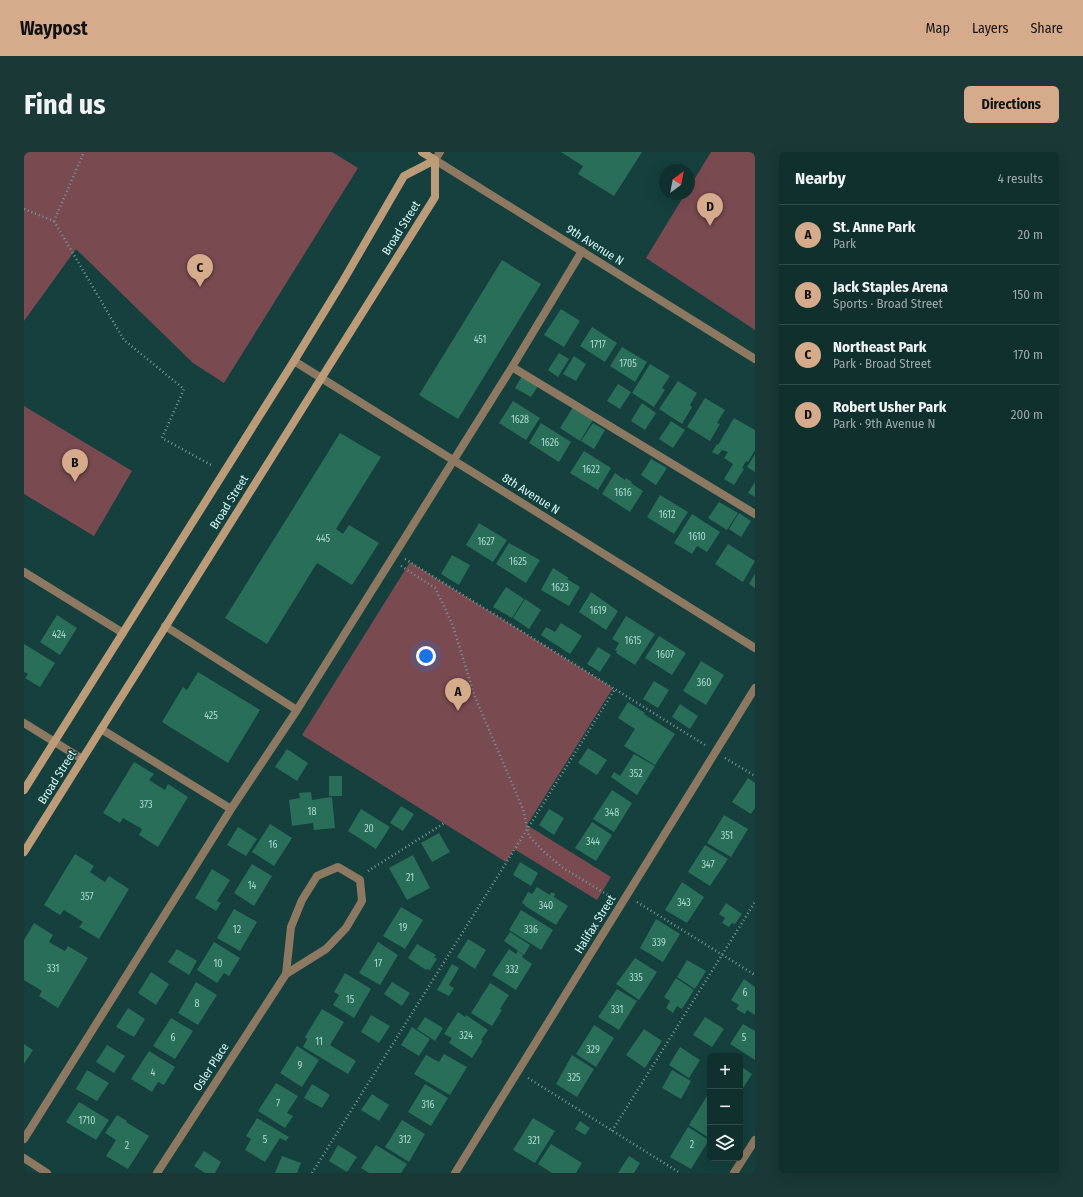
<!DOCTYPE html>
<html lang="en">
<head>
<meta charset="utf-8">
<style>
  body { margin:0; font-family:"Fira Sans Condensed",sans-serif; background:#193836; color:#f1f3f6 }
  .controls { position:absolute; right:12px; bottom:12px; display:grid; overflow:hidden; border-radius:6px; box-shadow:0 4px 16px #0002 }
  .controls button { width:36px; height:36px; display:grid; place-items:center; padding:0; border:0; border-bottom:1px solid #304b4a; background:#10302e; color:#f1f3f6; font:20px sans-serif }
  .compass { position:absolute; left:635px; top:12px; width:36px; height:36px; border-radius:50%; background:#10302e; box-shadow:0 4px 16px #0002; rotate:32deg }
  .you { position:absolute; left:402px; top:504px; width:14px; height:14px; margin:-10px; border:3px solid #fff; border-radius:50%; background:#1a73e8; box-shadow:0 0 0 6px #1a73e833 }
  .badge { display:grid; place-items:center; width:26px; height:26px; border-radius:50%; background:#d6ab8b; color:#111; font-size:13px; font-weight:700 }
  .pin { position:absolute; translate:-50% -33px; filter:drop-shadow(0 1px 2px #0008) }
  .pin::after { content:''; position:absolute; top:21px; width:14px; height:12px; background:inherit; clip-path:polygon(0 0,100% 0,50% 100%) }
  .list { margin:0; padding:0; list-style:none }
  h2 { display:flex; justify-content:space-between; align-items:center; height:52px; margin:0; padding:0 16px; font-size:17px }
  h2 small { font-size:13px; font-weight:400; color:#9ca9aa }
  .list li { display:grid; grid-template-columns:26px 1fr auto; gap:12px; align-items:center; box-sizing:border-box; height:60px; padding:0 16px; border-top:1px solid #304b4a }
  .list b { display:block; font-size:15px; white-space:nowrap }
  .list p { margin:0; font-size:13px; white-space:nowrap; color:#9ca9aa }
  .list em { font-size:13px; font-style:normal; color:#9ca9aa }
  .icon { flex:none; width:22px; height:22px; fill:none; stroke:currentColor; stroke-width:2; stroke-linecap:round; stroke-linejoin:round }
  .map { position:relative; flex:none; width:731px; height:1021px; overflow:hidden; border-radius:6px }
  header { display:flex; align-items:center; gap:24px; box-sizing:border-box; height:56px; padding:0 20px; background:#d6ab8b; color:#111 }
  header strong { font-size:19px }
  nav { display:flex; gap:22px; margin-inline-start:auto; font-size:14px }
  .intro { display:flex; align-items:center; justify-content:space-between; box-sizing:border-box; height:96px; padding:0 24px }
  h1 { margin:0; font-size:28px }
  .button { padding:10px 18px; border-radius:6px; background:#d6ab8b; color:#111; font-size:14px; font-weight:700 }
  main { display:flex; gap:24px; padding:0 24px }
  aside { flex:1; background:#10302e; border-radius:6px; box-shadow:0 4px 16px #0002 }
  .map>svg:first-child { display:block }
  .green { fill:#7a4a51 }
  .building { fill:#286e59 }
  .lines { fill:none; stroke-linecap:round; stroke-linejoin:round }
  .path { stroke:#729b98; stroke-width:2.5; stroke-dasharray:1 3; stroke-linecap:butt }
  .service { stroke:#8d7862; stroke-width:8 }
  .minor { stroke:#8d7862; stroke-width:8 }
  .tertiary { stroke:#8d7862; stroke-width:8 }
  .secondary { stroke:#bc9c78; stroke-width:8 }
  .labels { text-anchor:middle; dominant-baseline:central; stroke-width:3; stroke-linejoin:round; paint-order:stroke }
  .number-label { font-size:10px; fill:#aad8d0 }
  .street-label { font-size:12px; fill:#d5fbf7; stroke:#15403d }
</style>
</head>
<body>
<header>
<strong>Waypost</strong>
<nav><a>Map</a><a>Layers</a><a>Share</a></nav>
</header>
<div class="intro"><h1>Find us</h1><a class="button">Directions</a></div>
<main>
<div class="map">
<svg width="731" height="1021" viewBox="0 0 731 1021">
  <rect width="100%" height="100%" fill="#15403d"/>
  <path class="green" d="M0,0H308L334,16L200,231L169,211L52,97L0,169Z
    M687,0H731V178L622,106L661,42H665V36Z
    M0,254L108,319L70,384L0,342Z
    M386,410L589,536L503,673L587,725L573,748L490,697L482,710L278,583Z"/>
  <path class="building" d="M537,0H618L590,44L554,22L559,14Z
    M478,108L517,132L434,267L395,243Z
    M537,157L556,169L540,195L520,183Z
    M568,175L593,191L581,210L556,194Z
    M598,195L623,210L611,230L586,214Z
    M535,201L545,207L534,225L524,218Z
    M550,204L562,212L552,229L539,222Z
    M626,212L646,224L638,236L641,238L630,255L608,241Z
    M498,224L514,234L507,245L491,236Z
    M654,229L673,241L666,253L668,255L658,272L635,257Z
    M594,232L607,240L596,257L583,249Z
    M681,246L701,258L693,271L696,272L686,289L663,275Z
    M489,249L516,266L502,288L475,271Z
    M618,251L632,261L621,278L607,269Z
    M549,255L569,268L556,289L536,276Z
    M710,266L731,278V298L724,310L722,309L718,316L720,317L710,333L700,327L709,312L700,306L704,300L698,298L694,303L688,300L693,292L694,293Z
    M647,269L661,278L649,296L635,287Z
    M517,271L547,290L535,310L505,291Z
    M569,271L581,278L570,297L557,289Z
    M316,281L357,305L312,377L319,382L325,373L355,391L328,433L293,411L243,492L201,466Z
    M560,299L587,316L574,338L546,321Z
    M731,302V320L723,315Z
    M627,307L643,316L632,333L617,323Z
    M591,321L601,328L602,326L608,330L607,331L619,339L606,360L578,342Z
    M731,330V345L724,341Z
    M636,343L664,360L650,382L623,365Z
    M695,350L714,361L703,378L684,366Z
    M715,361L727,369L717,385L705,377Z
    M668,362L696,380L683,400L673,394L668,402L650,391Z
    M455,371L483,388L469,410L442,393Z
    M485,391L516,408L502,431L472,412Z
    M704,392L731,409L719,430L691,412Z
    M428,403L446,413L435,433L417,422Z
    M529,416L545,426L543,427L556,435L545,454L517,438Z
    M731,422V436L725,432Z
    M482,435L500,447L488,466L469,455Z
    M567,440L594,459L582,478L555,460Z
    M501,447L517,458L505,477L489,466Z
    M33,463L53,476L36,503L16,490Z
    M602,464L631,482L611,513L592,501L593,499L591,498L595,491L588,487Z
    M537,471L558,484L546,502L517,483L522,475L531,480Z
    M635,484L662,501L648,523L621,506Z
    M0,492L31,511L16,535L1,526L4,522L0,520Z
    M574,495L587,503L576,520L563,512Z
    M677,509L700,523L682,553L659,539Z
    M174,520L236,558L204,611L138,570L159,535L163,538Z
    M630,529L645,538L634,556L619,547Z
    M604,550L621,561L620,562L651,582L631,613L600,594L611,577L594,566Z
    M656,552L674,564L666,577L648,565Z
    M564,596L583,608L573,623L554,611Z
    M263,597L284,611L273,629L251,615Z
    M610,602L631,614L613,643L587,625L590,620L596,624Z
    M110,610L130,622L125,628L141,638L144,632L164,645L134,695L115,683L118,677L99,666L96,671L79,661Z
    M305,624H318V644H305Z
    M724,626L731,631V656L727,662L708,650Z
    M588,638L608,651L590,680L569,667Z
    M287,640L288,648L308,645L311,676L290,678L289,671L268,674L265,648L276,646L275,641Z
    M377,654L390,662L379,679L366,671Z
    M337,657L366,675L352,697L324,679Z
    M525,657L540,666L530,683L515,673Z
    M700,663L724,677L707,705L683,691Z
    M568,670L588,683L572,709L551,696Z
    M246,672L268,686L250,714L228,700Z
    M214,675L233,687L222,704L203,693Z
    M415,681L426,700L408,710L397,691Z
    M681,693L704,707L686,734L664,720Z
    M51,702L70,714L66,720L81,730L85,724L105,737L75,787L55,775L59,770L40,758L36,763L20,753Z
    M389,703L406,736L383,748L365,716Z
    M496,710L514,721L507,734L489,723Z
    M228,712L248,724L230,754L210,741Z
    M188,717L206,728L193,749L197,751L192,759L171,746Z
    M658,730L680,745L663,771L641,758Z
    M513,735L526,743L527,740L531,742L530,745L544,754L532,773L501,754V753L498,751L504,740L508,742Z
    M702,751L718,762L711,772L708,771L705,775L698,771L701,766L695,762Z
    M377,755L399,768L381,797L359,784Z
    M210,757L233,770L216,799L193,786Z
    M497,758L529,778L517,798L485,778Z
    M632,767L656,782L639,810L616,796Z
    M10,771L29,783L25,790L41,799L44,794L64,806L34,856L15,844L18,839L0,828V788Z
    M486,780L506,793L500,803L480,789Z
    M444,787L462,798L451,817L433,805Z
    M190,790L216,806L205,824L200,821L193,831L173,818Z
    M354,790L374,803L356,833L335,821Z
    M393,792L412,803L410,805L413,807L406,818L403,817L402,818L384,806Z
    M153,797L173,809L165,823L144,810Z
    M485,797L492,802L494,799L499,803L498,805L508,812L492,838L468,823Z
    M611,806L633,820L615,848L592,832Z
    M663,808L682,819L671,837L653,825Z
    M428,812L435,816L425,833L430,836L425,844L413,838Z
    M127,820L145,832L132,853L114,841Z
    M321,821L347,837L330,866L309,853L315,843L310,840Z
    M652,826L670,838L658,857L653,854L649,861L642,856L646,849L640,845Z
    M720,827L731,835V863L723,858L721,862L712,857L715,853L707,848Z
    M172,830L193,843L174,873L154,861Z
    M368,830L386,841L378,854L360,842Z
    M466,831L485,843L476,857L478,858L468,874L447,861Z
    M593,837L613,849L595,878L574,865Z
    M104,856L121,867L110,885L92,875Z
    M298,857L320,870L306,893L332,909L324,922L279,895L283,887L281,885Z
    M434,860L441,865L442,863L464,878L457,888L459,889L448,906L425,891L428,886L420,882Z
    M347,863L366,874L355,891L337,880Z
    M401,865L419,876L411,889L393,877Z
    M681,865L700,877L688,895L669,883Z
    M147,866L169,879L151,907L129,894Z
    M719,872L731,879V908L706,892Z
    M570,873L590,886L572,915L552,902Z
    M388,875L406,887L395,904L377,893Z
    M620,877L638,889L621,916L602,903Z
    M0,892L9,898L0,912Z
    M83,893L101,904L90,921L72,910Z
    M273,894L295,908L278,935L256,921Z
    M656,895L676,908L665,926L645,913Z
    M125,899L151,915L140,933L134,930L128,940L107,927Z
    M420,902L443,915L426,943L390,922L402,903L415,910Z
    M548,903L570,917L553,945L532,932Z
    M716,914L728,922L716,941Z
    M63,918L85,931L73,949L52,937Z
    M648,918L667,929L657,947L638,936Z
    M252,931L274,944L263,961L269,964L261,976L234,959Z
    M288,932L306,943L298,956L280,946Z
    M401,932L424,946L407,974L384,960Z
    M348,942L365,953L355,969L337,958Z
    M683,944L686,946L685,986L665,973Z
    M55,950L85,968L72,988L42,970Z
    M93,963L103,969L102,970L125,984L104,1017L82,1004L92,988L81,981Z
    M233,966L265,985L262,989L256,986L241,1010L221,998L227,987L222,984Z
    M509,966L531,979L511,1011L489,998Z
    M378,968L401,982L385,1010L361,995Z
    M556,969L566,976L561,983L551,977Z
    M664,975L685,988L667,1017L646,1005Z
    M527,992L558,1011L552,1021H528L514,1012Z
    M314,993L333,1005L323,1020L305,1009Z
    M352,993L383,1012L377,1021H345L337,1016Z
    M180,999L197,1010L191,1021H181L170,1014Z
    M258,1004L277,1011L273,1021H251Z
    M605,1004L616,1011L610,1021H594Z"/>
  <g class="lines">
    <path class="path" d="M0,57L30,69L60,0
      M30,69L100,188L160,237L138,286L189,314
      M381,407L681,593
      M377,414L411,436L419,452L429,474L451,545L499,657L505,684L519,699L539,716L587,745
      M701,606L731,624
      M344,719L422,670
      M613,750L731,823
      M504,926L656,1021
      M588,979L731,750
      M288,1021L591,537"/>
    <path class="service" d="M488,215L731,362
      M0,420L99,481
      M273,558L488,215L558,99
      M77,577L207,657L273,558L141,474
      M0,987L207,657"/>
    <path class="minor" d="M411,8L731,207
      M270,209L731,496
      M0,571L58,607
      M0,1006L23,1021
      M133,1021L262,822L302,797L322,776L338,749L336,728L314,715L293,724L278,748L267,775L262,822
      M431,1021L731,536
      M710,1021L731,988"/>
    <path class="tertiary" d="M411,8L416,0"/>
    <path class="secondary" d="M398,0L411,8
      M0,638L270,209L319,129L380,24L411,8
      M0,700L411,45V8"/>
  </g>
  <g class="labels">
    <g class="number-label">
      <text x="456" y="188">451</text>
      <text x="574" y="193">1717</text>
      <text x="604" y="212">1705</text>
      <text x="496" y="268">1628</text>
      <text x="526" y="291">1626</text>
      <text x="567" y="318">1622</text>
      <text x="599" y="341">1616</text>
      <text x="643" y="363">1612</text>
      <text x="673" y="385">1610</text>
      <text x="299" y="387">445</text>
      <text x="462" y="390">1627</text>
      <text x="494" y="410">1625</text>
      <text x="536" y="436">1623</text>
      <text x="574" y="459">1619</text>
      <text x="35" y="483">424</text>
      <text x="609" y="489">1615</text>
      <text x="641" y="503">1607</text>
      <text x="680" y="531">360</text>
      <text x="187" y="564">425</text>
      <text x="612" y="622">352</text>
      <text x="122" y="653">373</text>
      <text x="288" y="660">18</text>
      <text x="588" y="661">348</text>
      <text x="345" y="677">20</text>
      <text x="703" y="684">351</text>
      <text x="569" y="690">344</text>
      <text x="249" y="693">16</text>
      <text x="684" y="713">347</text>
      <text x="386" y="726">21</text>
      <text x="228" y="734">14</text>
      <text x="63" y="745">357</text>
      <text x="660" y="751">343</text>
      <text x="522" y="754">340</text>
      <text x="379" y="776">19</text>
      <text x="213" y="778">12</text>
      <text x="507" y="778">336</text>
      <text x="635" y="791">339</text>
      <text x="194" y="812">10</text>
      <text x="354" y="812">17</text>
      <text x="29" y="817">331</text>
      <text x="488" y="818">332</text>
      <text x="612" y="826">335</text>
      <text x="721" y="841">6</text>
      <text x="326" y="848">15</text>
      <text x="173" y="852">8</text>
      <text x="593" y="858">331</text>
      <text x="442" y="884">324</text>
      <text x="149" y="886">6</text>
      <text x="720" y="886">5</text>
      <text x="295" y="890">11</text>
      <text x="569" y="898">329</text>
      <text x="276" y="914">9</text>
      <text x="129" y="921">4</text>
      <text x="550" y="926">325</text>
      <text x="254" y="952">7</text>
      <text x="404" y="953">316</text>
      <text x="63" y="969">1710</text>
      <text x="241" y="988">5</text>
      <text x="381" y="988">312</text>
      <text x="510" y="989">321</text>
      <text x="668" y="993">2</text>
      <text x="103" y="994">2</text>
    </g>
    <g class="street-label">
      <text transform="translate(377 76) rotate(-58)">Broad Street</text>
      <text transform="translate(571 93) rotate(32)">9th Avenue N</text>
      <text transform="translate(507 342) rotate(32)">8th Avenue N</text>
      <text transform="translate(205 350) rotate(-58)">Broad Street</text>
      <text transform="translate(33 625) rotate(-58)">Broad Street</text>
      <text transform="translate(571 772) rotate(-58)">Halifax Street</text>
      <text transform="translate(187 915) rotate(-57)">Osler Place</text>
    </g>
  </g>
</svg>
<div class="controls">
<button>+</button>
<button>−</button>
<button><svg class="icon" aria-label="layers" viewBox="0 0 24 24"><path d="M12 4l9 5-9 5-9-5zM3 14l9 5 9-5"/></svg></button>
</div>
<svg class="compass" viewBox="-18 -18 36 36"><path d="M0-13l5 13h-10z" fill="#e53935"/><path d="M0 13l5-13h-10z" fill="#9ca9aa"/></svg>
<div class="you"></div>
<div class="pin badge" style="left:434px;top:559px">A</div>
<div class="pin badge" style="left:51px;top:330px">B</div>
<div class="pin badge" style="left:176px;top:135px">C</div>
<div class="pin badge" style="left:686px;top:74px">D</div>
</div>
<aside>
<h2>Nearby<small>4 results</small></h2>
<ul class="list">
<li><span class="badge">A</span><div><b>St. Anne Park</b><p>Park</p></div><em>20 m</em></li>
<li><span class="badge">B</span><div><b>Jack Staples Arena</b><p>Sports · Broad Street</p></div><em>150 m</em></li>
<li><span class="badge">C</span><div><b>Northeast Park</b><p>Park · Broad Street</p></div><em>170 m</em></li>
<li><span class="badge">D</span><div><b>Robert Usher Park</b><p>Park · 9th Avenue N</p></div><em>200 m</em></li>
</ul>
</aside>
</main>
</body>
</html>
